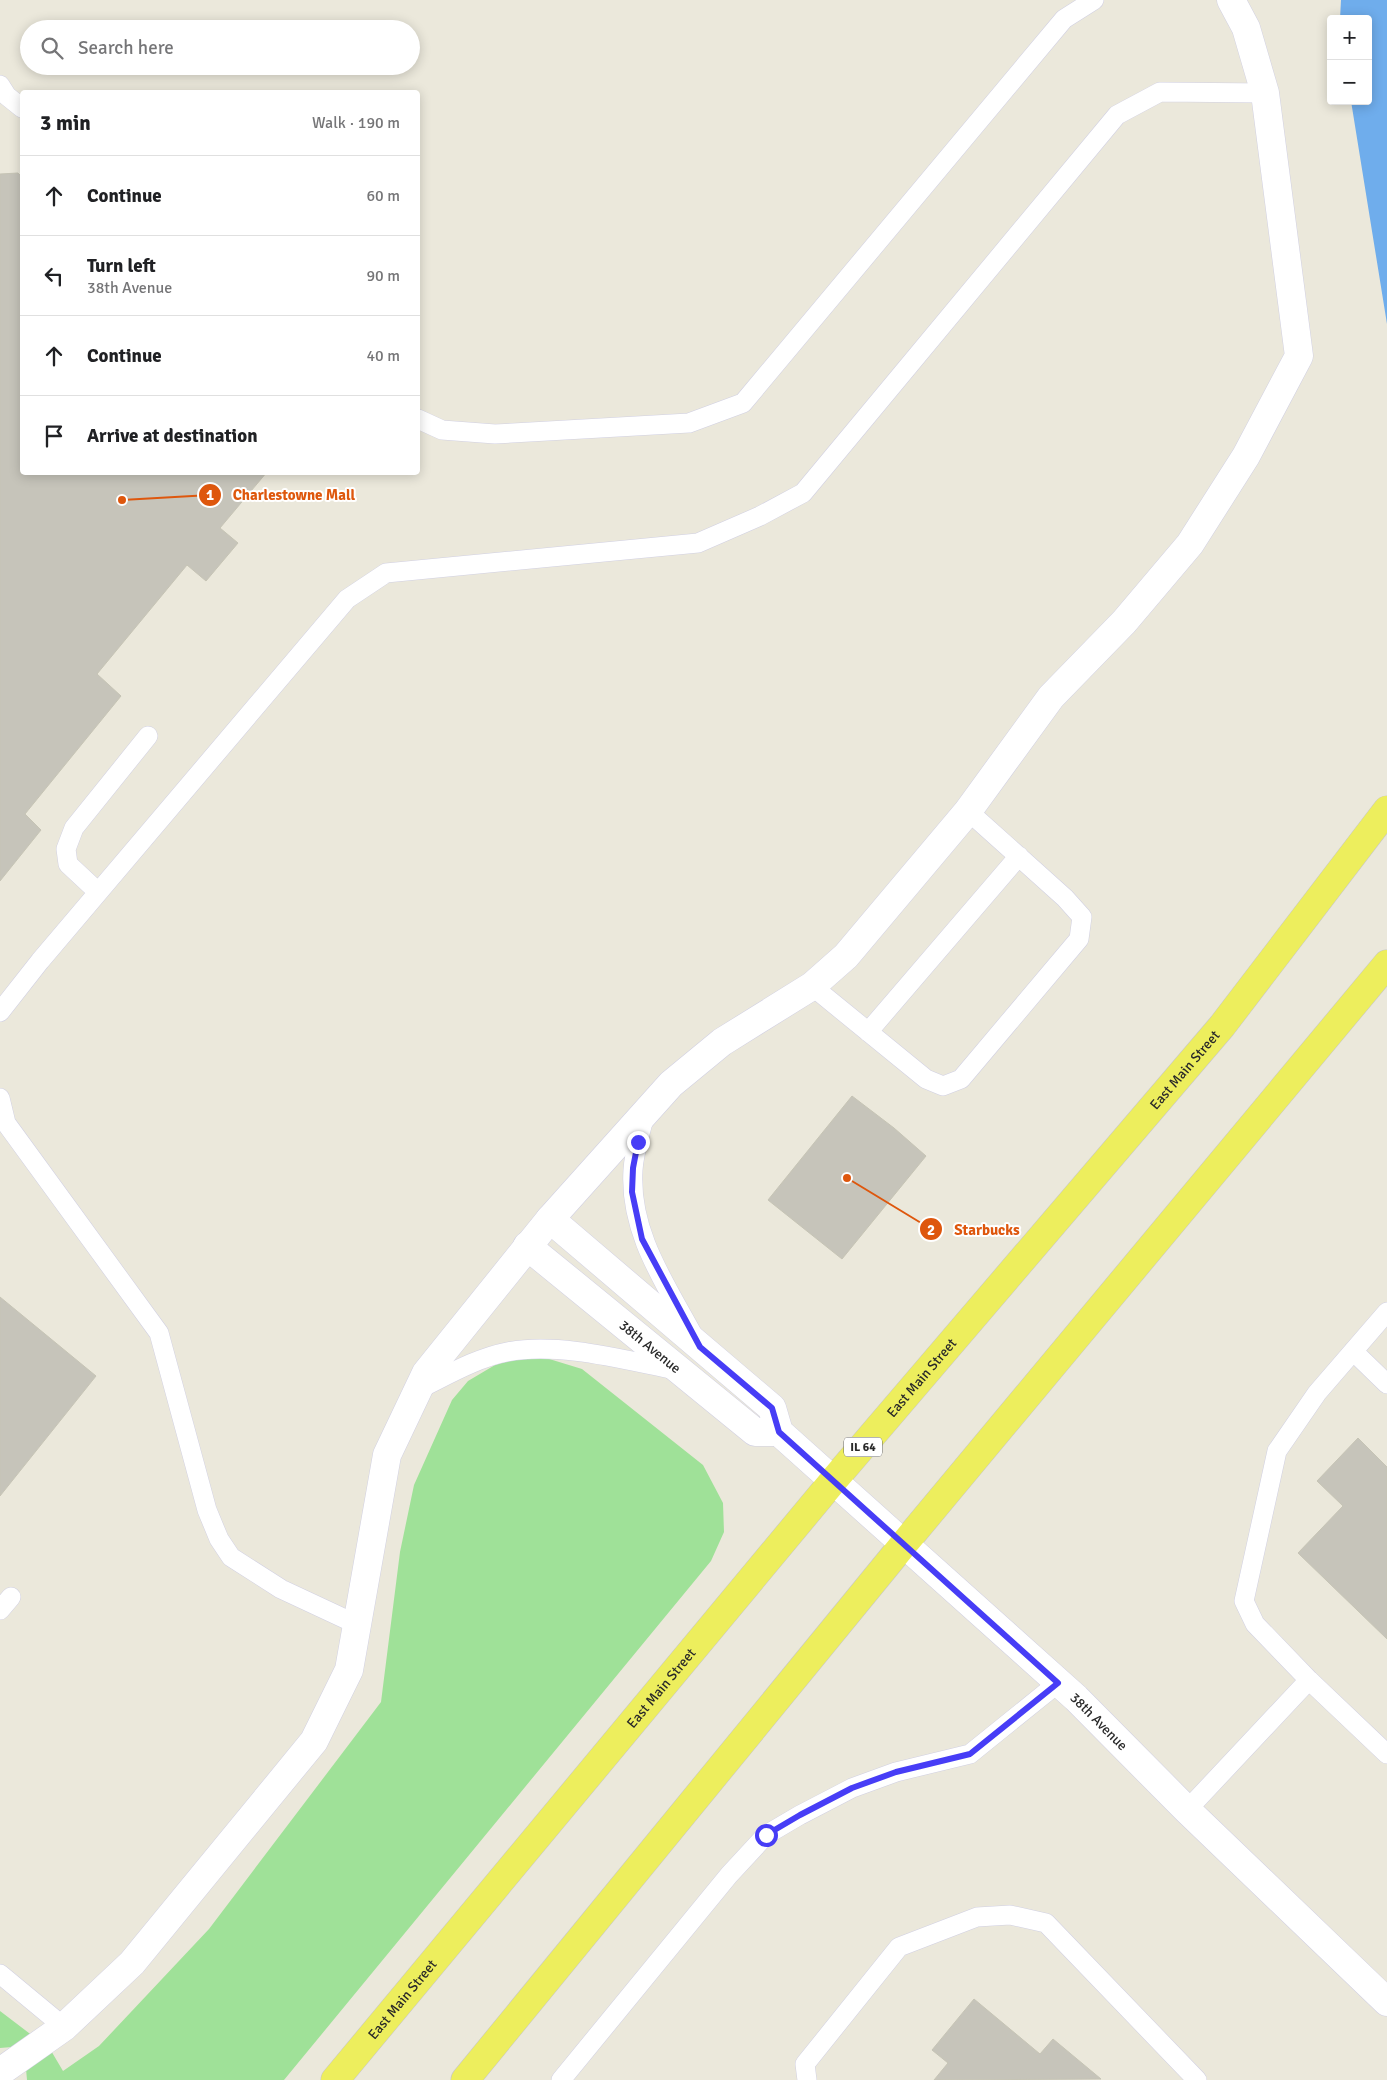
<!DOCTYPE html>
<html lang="en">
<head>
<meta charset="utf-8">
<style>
  body { margin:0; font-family:Signika,sans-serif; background:#f2f2f2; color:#202124 }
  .controls { position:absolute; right:15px; top:15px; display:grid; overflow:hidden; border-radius:5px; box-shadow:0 2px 12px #0003 }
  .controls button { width:45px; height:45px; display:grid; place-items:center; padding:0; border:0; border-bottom:1px solid #e0e0e0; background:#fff; color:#202124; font:25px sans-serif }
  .stop { position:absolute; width:15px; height:15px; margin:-11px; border:4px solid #473df6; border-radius:50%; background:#fff }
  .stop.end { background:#473df6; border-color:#fff; box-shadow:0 1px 5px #0008 }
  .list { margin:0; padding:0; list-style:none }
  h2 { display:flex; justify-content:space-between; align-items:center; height:65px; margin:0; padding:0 20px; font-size:21px }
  h2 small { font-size:16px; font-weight:400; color:#757577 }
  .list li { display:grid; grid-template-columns:32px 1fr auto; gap:15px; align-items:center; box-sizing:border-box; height:80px; padding:0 20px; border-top:1px solid #e0e0e0 }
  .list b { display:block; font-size:19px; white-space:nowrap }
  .list p { margin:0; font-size:16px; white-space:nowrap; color:#757577 }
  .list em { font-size:16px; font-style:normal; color:#757577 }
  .icon { flex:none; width:28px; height:28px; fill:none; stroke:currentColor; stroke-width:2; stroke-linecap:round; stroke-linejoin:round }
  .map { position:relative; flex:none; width:1387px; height:2080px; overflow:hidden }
  .search { position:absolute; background:#fff; box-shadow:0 2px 12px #0003; left:20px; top:20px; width:400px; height:55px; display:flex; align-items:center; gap:12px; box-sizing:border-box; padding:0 18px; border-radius:28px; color:#757577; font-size:19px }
  .panel { position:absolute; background:#fff; box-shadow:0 2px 12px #0003; left:20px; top:90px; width:400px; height:385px; border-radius:5px }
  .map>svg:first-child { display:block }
  .green { fill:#9fe198 }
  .water { fill:#6fadec }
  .building { fill:#c6c4ba; stroke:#c6c4b5 }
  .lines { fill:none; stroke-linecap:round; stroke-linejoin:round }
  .service-casing { stroke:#d1d0e2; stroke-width:20 }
  .minor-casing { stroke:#d1d0e2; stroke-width:29 }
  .primary-casing { stroke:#c7c7c7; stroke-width:29 }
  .service { stroke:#fff; stroke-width:19 }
  .minor { stroke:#fff; stroke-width:28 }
  .primary { stroke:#edee5d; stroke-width:28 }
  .route { stroke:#473df6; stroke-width:6 }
  .labels { text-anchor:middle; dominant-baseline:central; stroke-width:4; stroke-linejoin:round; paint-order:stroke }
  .shield { fill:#fff; stroke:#696969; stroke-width:1 }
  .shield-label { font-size:12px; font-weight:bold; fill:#292929 }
  .street-label { font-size:14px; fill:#292929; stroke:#fff }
  .leader { fill:none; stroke:#de570d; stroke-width:2 }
  .callout-dot { fill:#de570d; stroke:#fff; stroke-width:2 }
  .mark-label { font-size:15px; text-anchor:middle; font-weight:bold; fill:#fff }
  .callout-label { font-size:15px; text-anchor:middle; font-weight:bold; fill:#de570d; stroke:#fff; stroke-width:4; stroke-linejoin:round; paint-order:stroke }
</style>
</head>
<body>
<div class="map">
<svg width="1387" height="2080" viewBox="0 0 1387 2080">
  <rect width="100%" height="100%" fill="#ebe8db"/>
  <path class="green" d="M521,1357L546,1358L582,1369L703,1465L723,1503L724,1532L711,1561L284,2080H27L24,2046L0,2048V2011L50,2049L63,2071L99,2046L209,1929L381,1702L400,1552L414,1485L452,1400L468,1381L495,1365Z"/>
  <path class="water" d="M1341,0H1387V324L1351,101H1368V19H1340Z"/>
  <path class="building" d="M18,173L22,177V472H267L220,528L238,543L206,581L187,565L97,674L121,696L25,814L41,830L0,881V174Z
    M852,1096L894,1128L926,1156L842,1259L768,1200Z
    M0,1297L96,1376L0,1496Z
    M1358,1438L1387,1467V1639L1298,1553L1343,1506L1317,1481Z
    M974,1999L1040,2054L1053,2039L1101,2079L934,2080L948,2063L932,2050Z"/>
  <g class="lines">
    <g class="service-casing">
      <path id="service" d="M0,85L7,96L22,108
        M418,419L442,430L495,434L689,423L743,403L1064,19L1094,0
        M98,892L68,864L66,849L74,828L148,736
        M812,986L926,1079L943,1086L961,1079L1079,939L1082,917L1065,898L968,811
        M0,1012L40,961L347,599L386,573L698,543L760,516L803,493L1117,115L1160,92L1265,93
        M868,1032L1019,856
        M0,1098L6,1123L159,1333L207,1510L219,1539L231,1557L281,1589L356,1624
        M644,1118C640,1135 634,1152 633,1170C629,1232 665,1283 693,1335
        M1387,1312L1317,1393L1277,1451L1244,1601L1255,1624L1309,1680L1387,1754
        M1353,1351L1387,1384
        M419,1389C446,1376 476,1358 507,1352C559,1342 624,1360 676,1370
        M0,1610L11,1597
        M1187,1810L1309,1680
        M0,1974L64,2027
        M561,2080L729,1875L766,1835L800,1815L852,1788L896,1772L970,1754L1058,1683
        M807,2080L805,2064L899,1947L977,1917L1010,1915L1046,1923L1197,2080"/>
    </g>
    <g class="minor-casing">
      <g id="minor">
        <path id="s1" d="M550,1219L772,1408L779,1432L1076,1698L1187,1810L1387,2002"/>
        <path id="s2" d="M527,1246L755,1432H779"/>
        <path d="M0,2072L64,2027L132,1963L314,1741L349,1670L387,1455L426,1373L550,1219L671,1084L722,1042L812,986L846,956L968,811L1051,697L1124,622L1190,544L1246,456L1299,356L1265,93L1246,28L1231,0"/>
      </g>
    </g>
    <g class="primary-casing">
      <g id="primary">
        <path id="s3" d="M335,2080L833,1481L1222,1026L1387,810"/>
        <path d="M465,2080L903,1545L1387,964"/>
      </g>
    </g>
    <use href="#service" class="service"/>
    <use href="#minor" class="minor"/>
    <use href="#primary" class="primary"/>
  </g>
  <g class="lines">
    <path class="route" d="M638,1142L633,1168L632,1192L642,1239L700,1347L772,1408L779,1432L1058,1683L970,1754L896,1772L852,1788L800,1815L766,1835"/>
  </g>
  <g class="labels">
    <rect class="shield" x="844" y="1437.5" width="38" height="19" rx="4"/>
    <g class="shield-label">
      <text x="863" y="1447">IL 64</text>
    </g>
    <g class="street-label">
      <text stroke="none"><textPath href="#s3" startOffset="1320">East Main Street</textPath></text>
      <text stroke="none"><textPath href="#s2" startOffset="159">38th Avenue</textPath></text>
      <text stroke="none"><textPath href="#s3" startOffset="915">East Main Street</textPath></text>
      <text stroke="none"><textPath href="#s3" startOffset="510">East Main Street</textPath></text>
      <text stroke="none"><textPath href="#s1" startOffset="748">38th Avenue</textPath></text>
      <text stroke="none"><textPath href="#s3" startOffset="105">East Main Street</textPath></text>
    </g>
  </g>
  <path class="leader" d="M122 500L210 495M847 1178L931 1229"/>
  <g class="callout-dot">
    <circle cx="122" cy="500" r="5"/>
    <circle cx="847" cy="1178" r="5"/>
    <circle cx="210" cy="495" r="12"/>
    <circle cx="931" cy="1229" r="12"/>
  </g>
  <g class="mark-label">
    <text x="210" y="500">1</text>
    <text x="931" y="1235">2</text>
  </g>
  <g class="callout-label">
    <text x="294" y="500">Charlestowne Mall</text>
    <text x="987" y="1235">Starbucks</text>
  </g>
</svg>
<div class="controls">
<button>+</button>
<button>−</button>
</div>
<div class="stop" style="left:766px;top:1835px"></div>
<div class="stop end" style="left:638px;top:1142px"></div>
<div class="search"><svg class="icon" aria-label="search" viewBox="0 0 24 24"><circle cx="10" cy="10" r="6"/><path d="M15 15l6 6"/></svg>Search here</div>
<section class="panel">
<h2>3 min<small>Walk · 190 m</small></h2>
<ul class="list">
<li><svg class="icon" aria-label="ahead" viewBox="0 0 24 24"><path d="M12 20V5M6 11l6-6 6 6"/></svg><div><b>Continue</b></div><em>60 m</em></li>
<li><svg class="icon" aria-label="left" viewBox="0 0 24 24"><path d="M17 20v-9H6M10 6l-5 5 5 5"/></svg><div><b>Turn left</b><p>38th Avenue</p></div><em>90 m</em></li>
<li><svg class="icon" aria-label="ahead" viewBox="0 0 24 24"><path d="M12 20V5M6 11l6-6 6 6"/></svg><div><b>Continue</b></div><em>40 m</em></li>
<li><svg class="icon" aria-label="arrive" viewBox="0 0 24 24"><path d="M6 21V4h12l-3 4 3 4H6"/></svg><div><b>Arrive at destination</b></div></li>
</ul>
</section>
</div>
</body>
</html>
